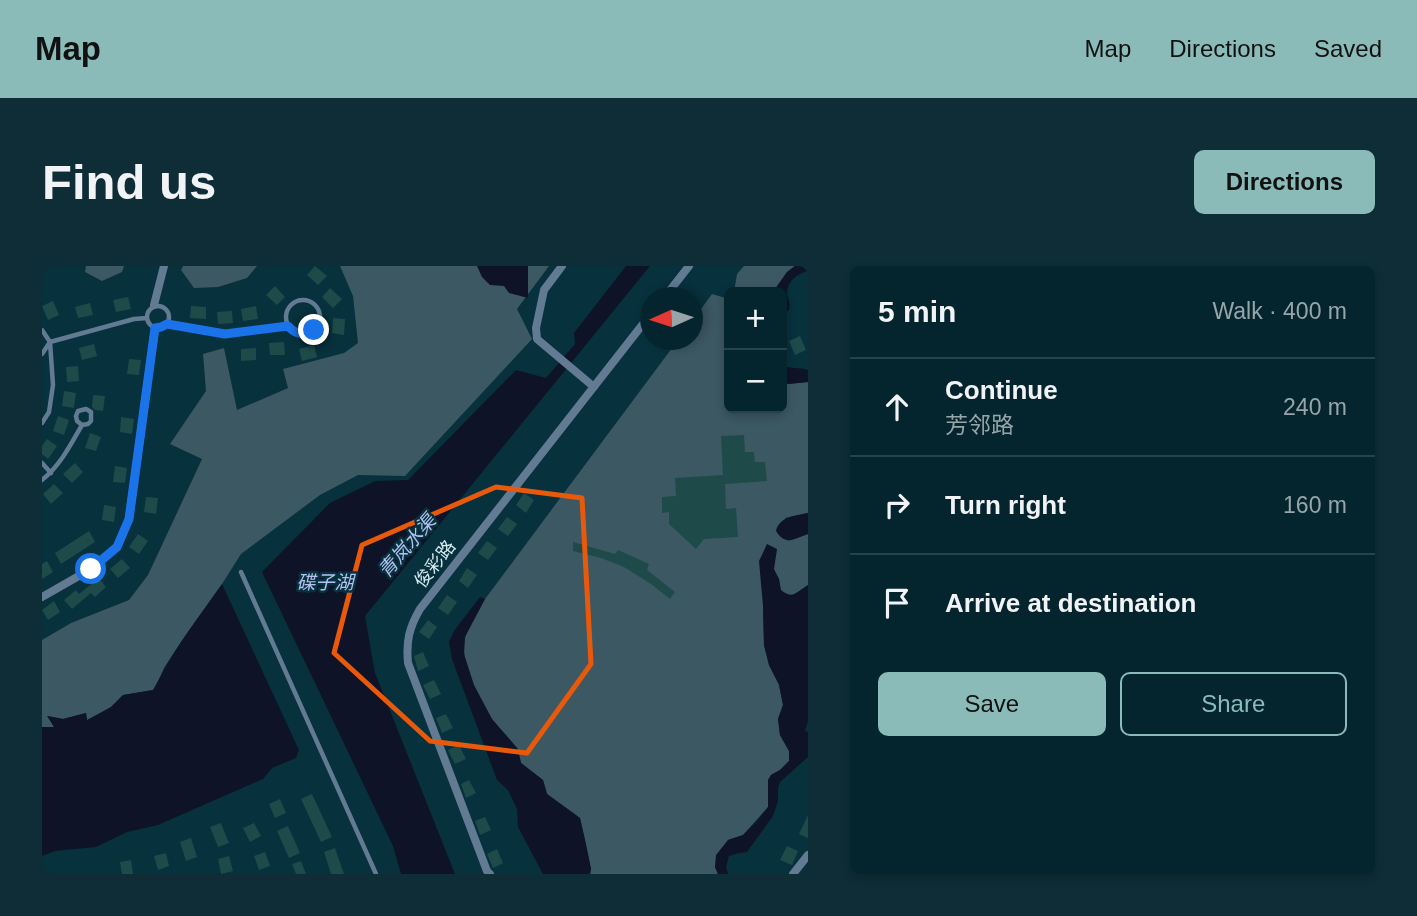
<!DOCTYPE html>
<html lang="en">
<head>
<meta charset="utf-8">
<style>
  body { margin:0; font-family:Arial,"Noto Sans SC",sans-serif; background:#0e2d36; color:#f1f3f6 }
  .controls { position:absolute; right:21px; top:21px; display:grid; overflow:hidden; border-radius:10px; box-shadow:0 4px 10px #0003 }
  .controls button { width:63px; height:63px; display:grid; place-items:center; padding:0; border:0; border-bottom:2px solid #26424a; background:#05252e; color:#f1f3f6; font:35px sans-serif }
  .compass { position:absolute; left:598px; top:21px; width:63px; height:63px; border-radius:50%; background:#05252e; box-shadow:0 4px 10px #0003; rotate:267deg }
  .stop { position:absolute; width:21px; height:21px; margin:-16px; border:5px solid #1a73e8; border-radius:50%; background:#fff }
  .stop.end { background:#1a73e8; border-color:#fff; box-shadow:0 2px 7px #0008 }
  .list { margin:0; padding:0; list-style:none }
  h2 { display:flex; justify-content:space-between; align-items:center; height:91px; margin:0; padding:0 28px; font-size:30px }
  h2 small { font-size:23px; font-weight:400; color:#97a5aa }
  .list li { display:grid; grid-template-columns:46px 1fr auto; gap:21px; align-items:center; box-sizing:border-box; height:98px; padding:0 28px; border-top:2px solid #26424a }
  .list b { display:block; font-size:26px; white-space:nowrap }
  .list p { margin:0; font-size:23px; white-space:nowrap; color:#97a5aa }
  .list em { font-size:23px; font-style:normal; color:#97a5aa }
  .actions { display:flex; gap:14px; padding:21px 28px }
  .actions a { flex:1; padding:16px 0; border:2px solid #8bbbb9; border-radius:10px; text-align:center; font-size:24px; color:#8bbbb9 }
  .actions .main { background:#8bbbb9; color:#111 }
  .icon { flex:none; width:38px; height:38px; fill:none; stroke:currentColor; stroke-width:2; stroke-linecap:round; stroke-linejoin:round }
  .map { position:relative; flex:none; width:766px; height:608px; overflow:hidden; border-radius:10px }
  header { display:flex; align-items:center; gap:42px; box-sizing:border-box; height:98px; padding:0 35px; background:#8bbbb9; color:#111 }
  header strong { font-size:33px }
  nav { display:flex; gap:38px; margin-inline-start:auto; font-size:24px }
  .intro { display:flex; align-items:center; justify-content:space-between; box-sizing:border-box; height:168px; padding:0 42px }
  h1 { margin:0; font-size:49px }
  .button { padding:18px 32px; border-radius:10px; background:#8bbbb9; color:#111; font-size:24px; font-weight:700 }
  main { display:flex; gap:42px; padding:0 42px }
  aside { flex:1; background:#05252e; border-radius:10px; box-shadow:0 4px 10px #0003 }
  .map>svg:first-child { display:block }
  .green { fill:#3c5862 }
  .water { fill:#0f1328 }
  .building { fill:#1e4b4a }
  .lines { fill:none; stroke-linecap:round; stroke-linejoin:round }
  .service { stroke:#627b93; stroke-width:4.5 }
  .minor { stroke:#627b93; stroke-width:8 }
  .route { stroke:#1a73e8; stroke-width:9 }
  .marked { fill:none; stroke:#e8590c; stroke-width:5; stroke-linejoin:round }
  .labels { text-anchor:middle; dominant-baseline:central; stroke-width:5; stroke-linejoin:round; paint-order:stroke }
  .street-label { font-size:18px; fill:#d7ecf3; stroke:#07313d }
  .water-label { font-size:19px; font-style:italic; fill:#b5c0f3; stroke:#07313d }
</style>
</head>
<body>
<header>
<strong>Map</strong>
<nav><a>Map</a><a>Directions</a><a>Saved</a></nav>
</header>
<div class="intro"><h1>Find us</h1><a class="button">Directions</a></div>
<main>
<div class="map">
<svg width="766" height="608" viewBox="0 0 766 608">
  <rect width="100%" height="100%" fill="#07313d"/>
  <path class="green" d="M44,0H82L80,6L60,15L43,6Z
    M141,0H215L205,12L176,21L152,22L139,4Z
    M298,0H507L475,43L490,73L363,210L316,209L278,229L199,288L180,318L139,376L122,402L117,414L111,424L81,429L69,441L45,455L44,447L21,453L6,450L12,461H0V374L29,357L87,334L106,309L160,193L128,178L164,125L161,88L182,82L195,144L246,122L241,103L302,87L316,77L311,30Z
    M702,0H753L745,6L731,26H692L695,8Z
    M670,28L687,33V142H740V115L746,118L766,116V247L743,252L746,275L766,268V319L751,329H745L738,324L737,313L731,303L735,283L721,340L722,379L727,399L737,418L741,439L736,453L738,469L747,485V495L738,504L729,509L726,514V541L701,569L686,574L673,601L676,608H548L549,603L538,552L505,528L501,514L479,497C474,473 462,471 450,453C437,434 417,394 423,372C426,359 437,345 443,333L636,74H650L651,54Z"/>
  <path class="water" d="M435,0H486V32L467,27L462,20L448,19L440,11Z
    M584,0H608L323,350L333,407L413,608H359L351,580L220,306L288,237L333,215L366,214L474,104L504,112L533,78L532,67Z
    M753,0H766V5C757,7 746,14 745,26C745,32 749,37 747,44L740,50V26H731L745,6Z
    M740,99C746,103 758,101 766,104V116L746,118L740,115Z
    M766,247V268C752,273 743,280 734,265C738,250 753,250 766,247Z
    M725,278L735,283L732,303L737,313L739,324C751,334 755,326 766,319V455L763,465L766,466V491L738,516L736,522V535L731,550L705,586L697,587L687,590L684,601L686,608H676L673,601L674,589L686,574L701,569L715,555L726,541V514L729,509L738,504L747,495V485L738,469L736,453L741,439L737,419L727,399L722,379L721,340L717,295Z
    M180,318L257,484L254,492L230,502L221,513L116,559L85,566L54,581L13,585L0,590V461H12L5,450L21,453L44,447L45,454L69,441L81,429L111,424C116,416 119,408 124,400C141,371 161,345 180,318Z
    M438,331L443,333L423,371L422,388L432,419L450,453L476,483L479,497L501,514L505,528L538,552L544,578L549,603L548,608H501L476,561L475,543L466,524L455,514L410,393L407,376L412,365Z"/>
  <path class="building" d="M273,0L285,10L276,19L265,9Z
    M233,20L243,31L235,39L224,29Z
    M288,22L300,33L291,42L280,31Z
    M86,31L89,43L74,46L71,34Z
    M11,35L17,49L6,54L0,40Z
    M48,37L51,49L36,52L33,41Z
    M149,40L164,41V53L148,52Z
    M214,40L216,53L201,55L199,43Z
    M190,45L191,57L176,58L175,46Z
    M291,52L303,53L302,69L290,67Z
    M758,70L764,84L753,89L747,75Z
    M242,76L243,89H228L227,77Z
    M52,78L55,90L40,94L37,82Z
    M272,79L275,91L260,95L257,83Z
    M214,82V94L199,95V83Z
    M87,93L99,94L97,109L85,108Z
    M36,100L37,115L25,116L24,101Z
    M22,125L34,127L32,142L20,140Z
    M51,129L63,130L61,145L53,144L50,141Z
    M16,150L27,154L22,169L11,165Z
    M79,151L92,153L90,168L78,166Z
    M48,167L59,171L54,185L43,182Z
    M702,169L703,186H712L713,196H723L725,215L683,218L684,243L694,242L696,271L662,273L654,283L627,258V246L620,247V231L634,230L633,212L681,209L679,170Z
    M5,173L15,180L6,193L0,188V180Z
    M33,197L41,206L30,217L21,208Z
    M73,200L85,202L83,217L71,216Z
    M12,218L21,227L9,238L1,228Z
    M482,227L492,234L484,247L474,239Z
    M104,231L116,232L114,248L102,246Z
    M62,239L74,241L72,256L60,254Z
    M465,251L475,258L466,270L456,263Z
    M47,265L53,276L19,298L13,287Z
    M96,268L106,275L97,288L87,281Z
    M445,275L455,282L446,294L436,287Z
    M531,276L573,288L576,284L607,298L605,304L633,326L628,333L609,318L582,301L559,292L531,285Z
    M80,293L88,302L76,312L68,303Z
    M5,295L11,306L0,313V298Z
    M425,302L435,309L426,322L417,315Z
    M57,312L64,321L53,331L49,327L30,343L22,334L34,324L37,328Z
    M405,329L415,336L406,349L396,342Z
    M12,335L18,346L6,354L0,344Z
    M386,354L395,361L387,373L377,366Z
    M381,386L387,400L376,405L372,390Z
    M392,414L399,428L388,433L381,419Z
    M404,448L411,462L400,467L394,452Z
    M417,479L424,493L413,498L406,484Z
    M427,514L434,527L424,532L419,518Z
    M270,528L290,571L279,576L259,533Z
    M238,533L244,547L233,552L227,538Z
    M766,549V572L757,568Z
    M443,551L449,564L438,569L433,555Z
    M179,557L187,577L176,581L168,561Z
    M212,557L219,570L208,576L201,562Z
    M246,560L258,587L247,592L235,565Z
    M149,572L155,591L144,595L138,576Z
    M745,580L756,585L750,599L738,594Z
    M293,582L302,608H289L282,586Z
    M455,583L461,597L451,602L445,588Z
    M223,586L228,600L217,604L212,590Z
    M124,587L127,600L116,604L112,590Z
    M187,590L191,605L179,608L176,593Z
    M89,594L91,608H80L78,596Z
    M259,595L264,608H254L250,598Z"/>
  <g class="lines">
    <path class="service" d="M244 51a17 17 0 1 1 34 0a17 17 0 1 1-34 0Z
      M105 51a11 11 0 1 1 22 0a11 11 0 1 1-22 0Z
      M125,58L183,68L246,59
      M0,64L8,76L0,88
      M0,157L7,146L11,119L8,76L92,53L105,52
      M0,197L9,207
      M0,214C18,200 29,178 40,159L46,158L49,155V146L44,143L36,145L34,150L35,155L40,159
      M199,306L334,608"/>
    <path class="minor" d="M520,0L502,24L494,62L495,73L552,121
      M622,32L647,0
      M112,39L122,0
      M0,331L49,303L75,281L87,253L113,62
      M448,608L445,605L366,397C364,375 367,362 378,343L608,49
      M751,608L766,589"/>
  </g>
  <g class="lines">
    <path class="route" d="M49,303L75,281L87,253L113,62L119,61L125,58L183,68L246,60C253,68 262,70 272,64"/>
  </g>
  <path class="marked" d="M454,221L540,232L549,398L485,487L388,475L292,387L320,279Z"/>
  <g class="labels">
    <g class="street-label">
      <text transform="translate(393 298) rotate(-52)">俊彩路</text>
    </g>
    <g class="water-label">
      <text transform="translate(365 280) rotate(-49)">青岚水渠</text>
      <text x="283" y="316">碟子湖</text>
    </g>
  </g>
</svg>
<div class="controls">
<button>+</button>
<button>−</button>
</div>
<svg class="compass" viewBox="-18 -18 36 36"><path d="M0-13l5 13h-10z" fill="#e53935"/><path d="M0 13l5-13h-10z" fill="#97a5aa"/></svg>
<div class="stop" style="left:49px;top:303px"></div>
<div class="stop end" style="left:272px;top:64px"></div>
</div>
<aside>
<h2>5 min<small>Walk · 400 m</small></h2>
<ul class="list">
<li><svg class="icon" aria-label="ahead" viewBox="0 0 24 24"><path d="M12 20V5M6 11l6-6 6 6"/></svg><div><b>Continue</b><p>芳邻路</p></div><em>240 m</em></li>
<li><svg class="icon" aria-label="right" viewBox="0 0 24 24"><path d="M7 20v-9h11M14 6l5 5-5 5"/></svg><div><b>Turn right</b></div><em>160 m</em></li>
<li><svg class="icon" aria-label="arrive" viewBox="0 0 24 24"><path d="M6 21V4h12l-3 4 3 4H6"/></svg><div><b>Arrive at destination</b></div></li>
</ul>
<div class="actions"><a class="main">Save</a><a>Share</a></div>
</aside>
</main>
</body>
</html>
